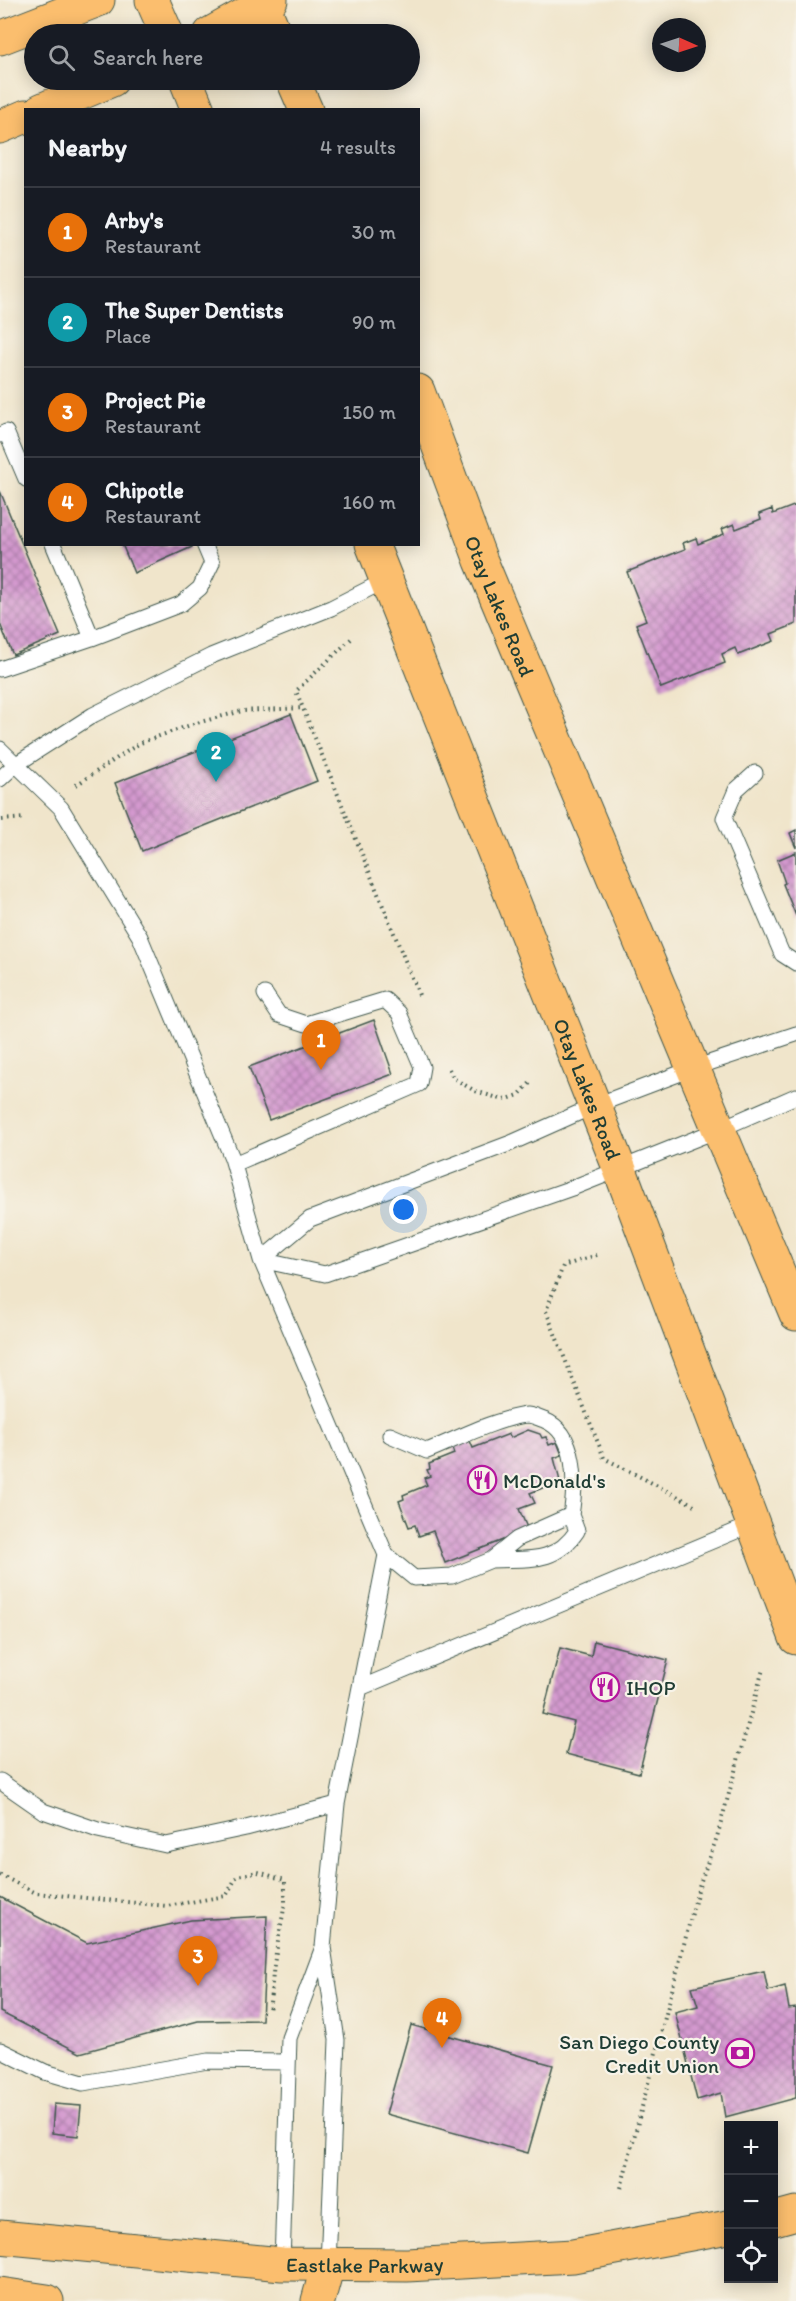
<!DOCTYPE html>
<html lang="en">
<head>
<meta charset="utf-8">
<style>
  body { margin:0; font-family:Itim,sans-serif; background:#242831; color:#f1f3f6 }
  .controls { position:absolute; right:18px; bottom:18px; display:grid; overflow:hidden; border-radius:0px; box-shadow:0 3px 15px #0003 }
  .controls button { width:54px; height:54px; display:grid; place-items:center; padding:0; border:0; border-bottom:2px solid #363941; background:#171b24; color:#f1f3f6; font:30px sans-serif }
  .compass { position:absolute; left:652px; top:18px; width:54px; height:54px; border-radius:50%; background:#171b24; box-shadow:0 3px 15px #0003; rotate:93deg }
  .you { position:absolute; left:404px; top:1210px; width:21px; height:21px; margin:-15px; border:4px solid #fff; border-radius:50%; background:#1a73e8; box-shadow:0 0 0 9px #1a73e833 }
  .badge { display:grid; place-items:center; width:39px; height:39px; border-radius:50%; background:#d690ce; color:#fff; font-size:20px; font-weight:700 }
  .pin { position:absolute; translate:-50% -50px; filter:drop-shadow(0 2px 3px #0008) }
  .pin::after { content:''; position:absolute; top:32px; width:21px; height:18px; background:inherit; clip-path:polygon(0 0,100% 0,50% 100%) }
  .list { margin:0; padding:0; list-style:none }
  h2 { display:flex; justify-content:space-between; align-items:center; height:78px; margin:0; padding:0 24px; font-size:26px }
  h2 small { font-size:20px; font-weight:400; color:#9ea1a6 }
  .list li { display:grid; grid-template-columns:39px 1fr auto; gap:18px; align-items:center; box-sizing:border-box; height:90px; padding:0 24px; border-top:2px solid #363941 }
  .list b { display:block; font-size:22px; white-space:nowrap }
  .list p { margin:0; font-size:20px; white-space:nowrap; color:#9ea1a6 }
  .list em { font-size:20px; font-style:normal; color:#9ea1a6 }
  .icon { flex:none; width:33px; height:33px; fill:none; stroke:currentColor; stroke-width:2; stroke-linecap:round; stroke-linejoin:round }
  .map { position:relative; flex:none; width:796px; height:2301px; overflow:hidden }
  .search { position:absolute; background:#171b24; box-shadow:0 3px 15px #0003; left:24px; top:24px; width:396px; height:66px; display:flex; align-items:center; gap:15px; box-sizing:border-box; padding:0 21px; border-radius:33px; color:#9ea1a6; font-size:22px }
  .panel { position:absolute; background:#171b24; box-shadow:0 3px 15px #0003; left:24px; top:108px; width:396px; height:438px; border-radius:0px }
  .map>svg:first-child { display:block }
  .building { fill:url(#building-cross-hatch) }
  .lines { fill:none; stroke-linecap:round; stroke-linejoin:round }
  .lane-casing { stroke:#3e564b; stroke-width:17 }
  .primary-casing { stroke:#3e564b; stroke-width:35 }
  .highway-casing { stroke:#3e564b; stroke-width:35 }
  .path { stroke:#3e564b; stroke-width:4; stroke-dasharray:1.5 4.5; stroke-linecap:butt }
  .lane { stroke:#fff; stroke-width:15 }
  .primary { stroke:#fbbe6e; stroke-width:33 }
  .highway { stroke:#fbbe6e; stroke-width:33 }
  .labels { text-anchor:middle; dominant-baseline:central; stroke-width:4.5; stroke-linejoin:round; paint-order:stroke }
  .street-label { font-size:21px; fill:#1f3d34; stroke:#f7f3e8 }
  .poi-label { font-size:21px; fill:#1f3d34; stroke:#f7f3e8; text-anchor:start }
</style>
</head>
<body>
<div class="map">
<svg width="796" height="2301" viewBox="0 0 796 2301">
  <defs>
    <pattern id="building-cross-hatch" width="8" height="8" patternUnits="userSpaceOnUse" patternTransform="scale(1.5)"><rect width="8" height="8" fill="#d499cf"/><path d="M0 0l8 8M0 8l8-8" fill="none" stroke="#ab7ea9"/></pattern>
  </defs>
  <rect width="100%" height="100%" fill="#f7f3e8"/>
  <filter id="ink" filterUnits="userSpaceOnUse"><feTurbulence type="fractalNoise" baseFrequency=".0167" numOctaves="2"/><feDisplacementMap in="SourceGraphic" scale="12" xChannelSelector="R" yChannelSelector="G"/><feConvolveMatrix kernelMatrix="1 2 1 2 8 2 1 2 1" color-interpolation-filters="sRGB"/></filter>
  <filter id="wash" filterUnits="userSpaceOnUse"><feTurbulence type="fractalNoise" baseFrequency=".008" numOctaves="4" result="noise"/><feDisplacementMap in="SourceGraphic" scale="24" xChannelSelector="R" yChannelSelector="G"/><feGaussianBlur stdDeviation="1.35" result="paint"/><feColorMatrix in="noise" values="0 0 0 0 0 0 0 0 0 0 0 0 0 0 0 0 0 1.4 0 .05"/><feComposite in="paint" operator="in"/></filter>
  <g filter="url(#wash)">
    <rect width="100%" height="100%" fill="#f0e5cb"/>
    <g id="blocks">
      <path class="building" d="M0,491L60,635L13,655L0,624Z
        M796,505V624L771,634L774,641L738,655L735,648L722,654L725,663L661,688L636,624L646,620L627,572L685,549L683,543L696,538L698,544L724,534L722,529L734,524L736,529L761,519L759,514L772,509L773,514Z
        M122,544H191L192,547L134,573Z
        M291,714L317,781L142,851L115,783Z
        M796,830V848L790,833Z
        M796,852V916L783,884L785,883L777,860Z
        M374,1020L393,1074L269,1120L249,1067Z
        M528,1430L540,1434L542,1438L546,1437L549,1445L557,1442L562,1455L554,1458L560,1481L530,1493L535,1503L519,1509L528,1530L445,1563L433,1531L419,1536L415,1525L409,1527L399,1501L404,1499L403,1495L427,1485L424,1478L430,1476L427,1470L430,1469L429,1464L454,1454L452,1448L470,1441L473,1448L509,1434L510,1438Z
        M594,1641L668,1660L639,1773L566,1754L574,1722L543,1714L560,1648L591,1656Z
        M0,1897L87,1943L191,1920L267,1916L262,2020L198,2021L80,2053L0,2012Z
        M764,1971L768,1991L785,1986L789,2009L796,2008V2098L725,2117L721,2093L697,2100L675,2012L698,2006L692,1987Z
        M411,2025L553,2065L528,2153L386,2114Z
        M54,2104L81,2106L78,2136L52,2133Z"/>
    </g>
  </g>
  <g filter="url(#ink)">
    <use href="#blocks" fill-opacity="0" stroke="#3e564b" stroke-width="1.5"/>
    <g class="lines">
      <g class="lane-casing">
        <path id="lane" d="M0,435L6,432L26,479
          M92,638L181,604L200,588L212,563L204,544
          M0,669L92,638L53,544
          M0,749L61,808L140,937L232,1158L261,1260L386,1555L337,1804L246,1828L166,1845L98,1830L43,1811L0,1781
          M755,773L736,790L724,818L782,954L796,963
          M0,779L15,765L93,715L211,656L331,608L386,580
          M796,1034L694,1068L594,1106L511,1143L310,1219L261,1260L325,1274L572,1188L720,1129L796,1096
          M234,1164L419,1084L422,1067L399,1013L385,1000L306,1024L279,1015L265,994
          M386,1555L414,1578L452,1576L491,1560L517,1539L571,1515C576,1485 578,1433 544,1420C538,1418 533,1415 527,1415C497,1418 455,1440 427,1451L390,1435
          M491,1560C528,1558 554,1565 577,1531L571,1515
          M360,1688L753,1524
          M323,1947L337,2040L328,2265
          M0,2050L45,2072L83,2083L208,2061L287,2062
          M282,2264L289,2038L323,1947L337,1804"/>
      </g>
      <g class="primary-casing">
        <g id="primary">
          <path d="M152,0L167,34"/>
          <path d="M261,0L275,34"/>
          <path d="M186,80L198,110"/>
          <path d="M293,80L306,110"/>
          <path id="s1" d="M418,391L481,561L796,1314"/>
          <path id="s2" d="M372,544L620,1170L796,1638"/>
          <path d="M774,2219L796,2213"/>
          <path id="s3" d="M0,2237L282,2264L407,2265L573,2256L728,2227"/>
          <path d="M0,2294L47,2301"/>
          <path d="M318,2301L328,2265"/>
        </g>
      </g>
      <g class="highway-casing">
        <path id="highway" d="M210,34L271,0
          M0,38L98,0
          M41,110L112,80
          M0,127L26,116"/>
      </g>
      <path class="path" d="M351,639L296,691L419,995
        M76,785L140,743L193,724L242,711L303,708
        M2,820L25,818
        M449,1069L453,1078L475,1091L504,1100L519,1095L530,1083
        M597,1255L563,1266L546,1311L604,1458L698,1507
        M0,1875L36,1893L167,1906L226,1896L237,1876L258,1872L285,1880V1903L274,1964L269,2012
        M621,2188L699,1886L717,1837L763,1669"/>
      <use href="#lane" class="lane"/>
      <use href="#primary" class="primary"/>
      <use href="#highway" class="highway"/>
    </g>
  </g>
  <defs>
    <g id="restaurant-ring" transform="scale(1.5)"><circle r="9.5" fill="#f7f3e8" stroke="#b5179e" stroke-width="1.5"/><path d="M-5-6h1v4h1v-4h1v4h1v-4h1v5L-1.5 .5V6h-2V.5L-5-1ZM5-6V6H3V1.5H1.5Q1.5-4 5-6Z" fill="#b5179e"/></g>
    <g id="bank-ring" transform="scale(1.5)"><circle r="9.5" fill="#f7f3e8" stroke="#b5179e" stroke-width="1.5"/><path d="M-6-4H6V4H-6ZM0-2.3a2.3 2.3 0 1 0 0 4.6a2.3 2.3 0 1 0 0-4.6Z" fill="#b5179e"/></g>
  </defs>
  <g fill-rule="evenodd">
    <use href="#restaurant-ring" x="482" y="1480"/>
    <use href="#restaurant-ring" x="605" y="1687"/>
    <use href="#bank-ring" x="740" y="2053"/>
  </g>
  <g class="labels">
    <g class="street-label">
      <text stroke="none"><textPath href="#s1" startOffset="230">Otay Lakes Road</textPath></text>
      <text stroke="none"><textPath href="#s2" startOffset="586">Otay Lakes Road</textPath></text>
      <text stroke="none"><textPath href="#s3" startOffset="366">Eastlake Parkway</textPath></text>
    </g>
    <g class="poi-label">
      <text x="503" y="1480">McDonald's</text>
      <text x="626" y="1687">IHOP</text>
      <text x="719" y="2041" text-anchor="end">San Diego County<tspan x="719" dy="24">Credit Union</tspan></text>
    </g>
  </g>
</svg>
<div class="controls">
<button>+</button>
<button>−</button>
<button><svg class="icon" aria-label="locate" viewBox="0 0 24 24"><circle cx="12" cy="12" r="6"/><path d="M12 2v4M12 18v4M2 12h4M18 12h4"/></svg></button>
</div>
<svg class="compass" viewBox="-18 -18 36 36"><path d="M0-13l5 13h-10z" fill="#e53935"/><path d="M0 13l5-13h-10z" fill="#9ea1a6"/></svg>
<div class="you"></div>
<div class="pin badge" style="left:321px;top:1070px;background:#e8710a">1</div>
<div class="pin badge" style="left:216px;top:782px;background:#0f9aa8">2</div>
<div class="pin badge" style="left:198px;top:1986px;background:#e8710a">3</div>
<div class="pin badge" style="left:442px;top:2048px;background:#e8710a">4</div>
<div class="search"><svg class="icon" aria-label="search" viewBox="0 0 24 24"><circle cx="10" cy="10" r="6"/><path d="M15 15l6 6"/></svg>Search here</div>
<section class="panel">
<h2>Nearby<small>4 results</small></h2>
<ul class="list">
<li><span class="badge" style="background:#e8710a">1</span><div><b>Arby's</b><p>Restaurant</p></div><em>30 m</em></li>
<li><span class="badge" style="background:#0f9aa8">2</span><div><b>The Super Dentists</b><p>Place</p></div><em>90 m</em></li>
<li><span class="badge" style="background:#e8710a">3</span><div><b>Project Pie</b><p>Restaurant</p></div><em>150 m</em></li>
<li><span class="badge" style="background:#e8710a">4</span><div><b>Chipotle</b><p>Restaurant</p></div><em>160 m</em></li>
</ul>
</section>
</div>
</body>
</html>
